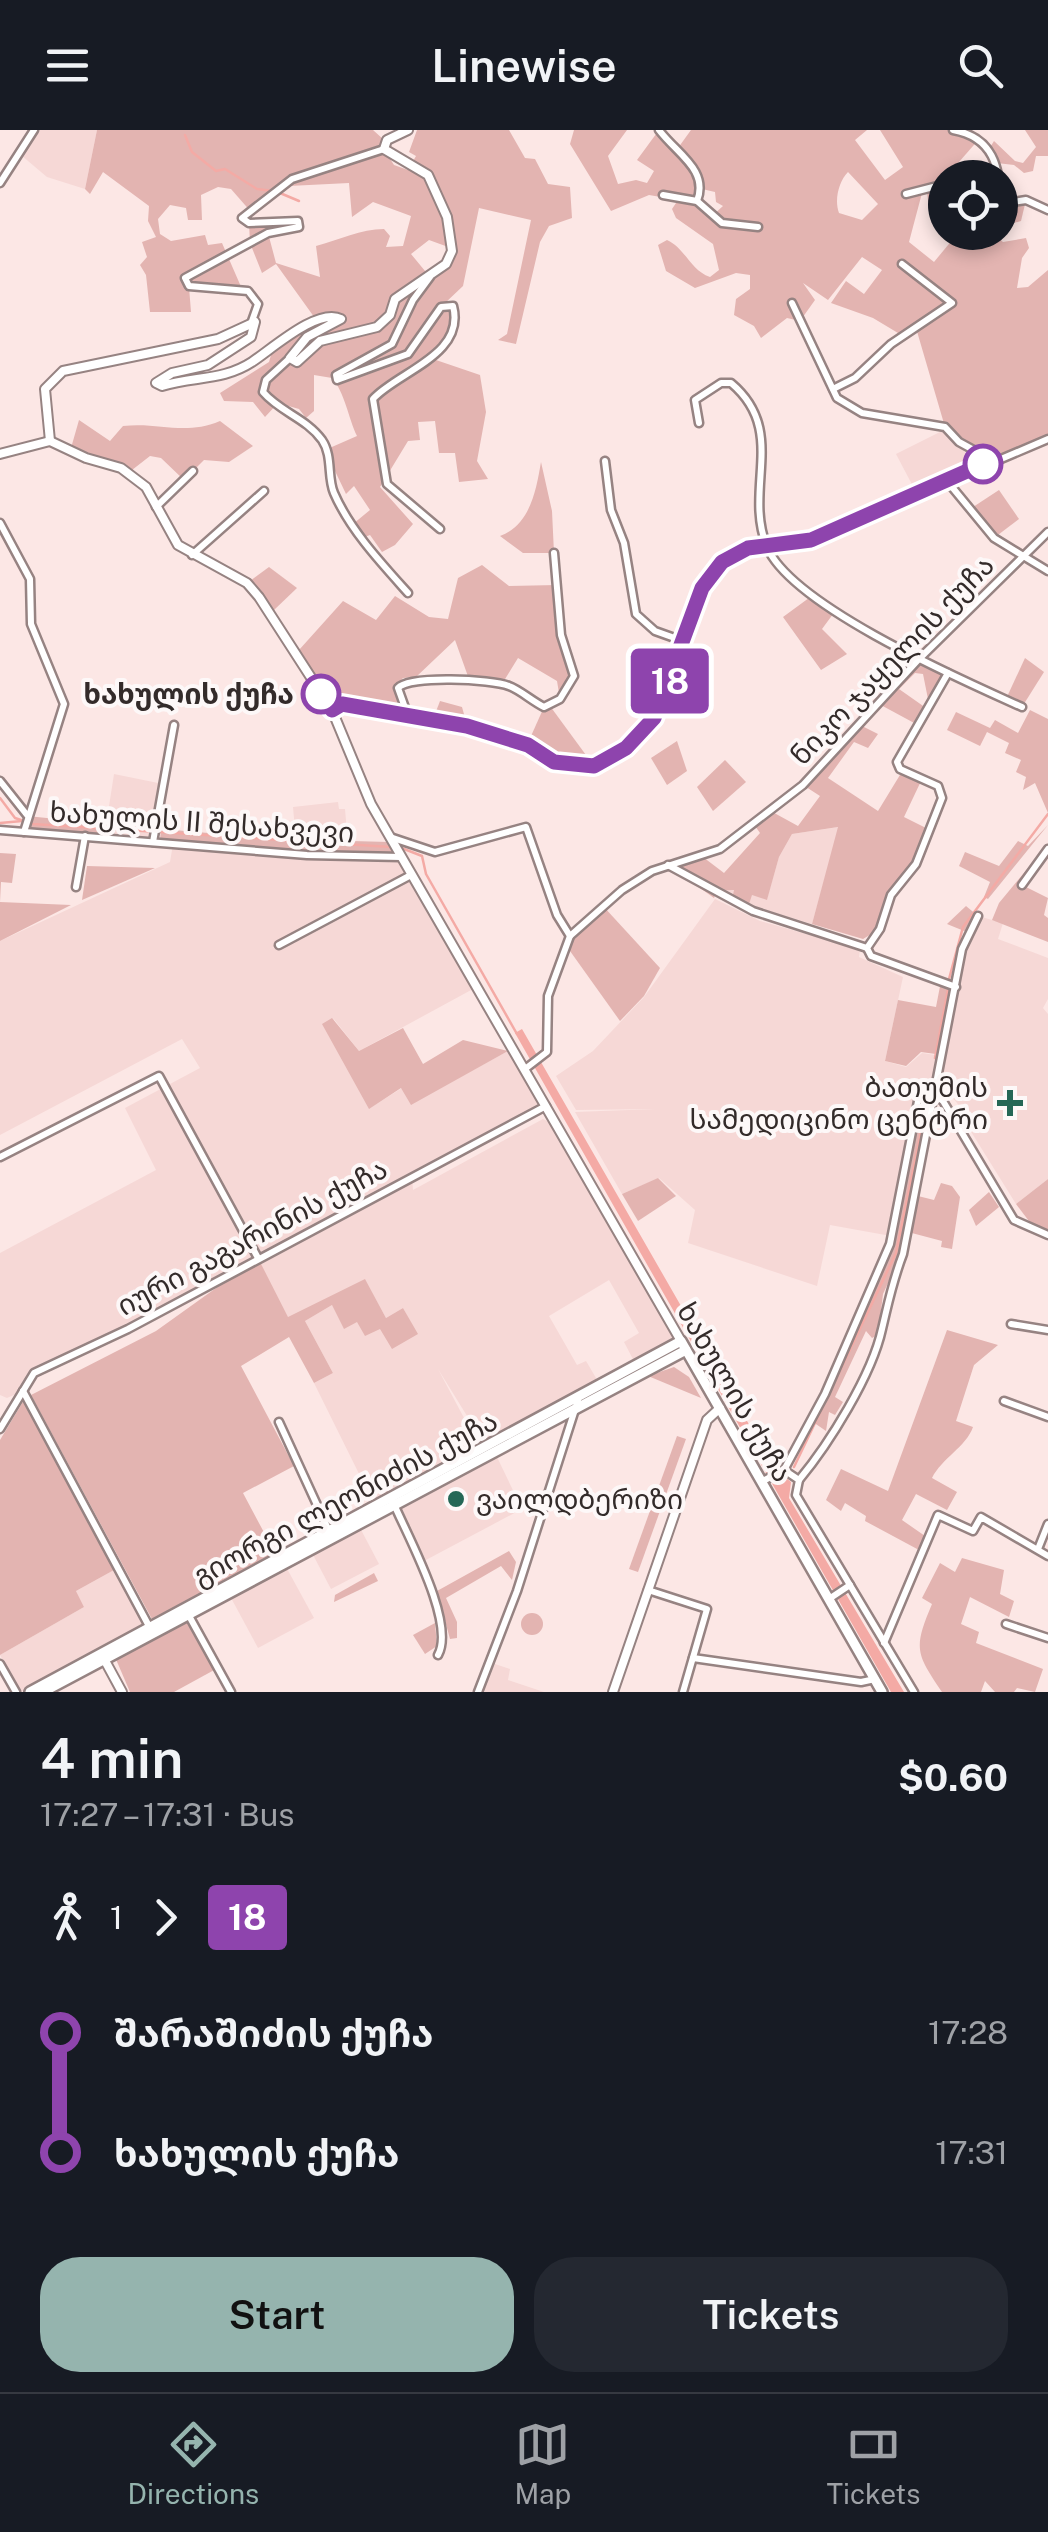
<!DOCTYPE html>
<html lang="en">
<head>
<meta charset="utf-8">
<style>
  :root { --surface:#171b24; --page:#242831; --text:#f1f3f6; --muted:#9ea1a6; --line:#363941; --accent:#95b4ae }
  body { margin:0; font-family:"Public Sans","Noto Sans Georgian",sans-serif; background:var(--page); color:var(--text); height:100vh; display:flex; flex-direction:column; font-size:38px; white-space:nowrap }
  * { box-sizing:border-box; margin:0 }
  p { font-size:32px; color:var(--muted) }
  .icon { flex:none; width:55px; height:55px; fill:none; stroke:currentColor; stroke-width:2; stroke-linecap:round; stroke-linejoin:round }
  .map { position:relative; height:1562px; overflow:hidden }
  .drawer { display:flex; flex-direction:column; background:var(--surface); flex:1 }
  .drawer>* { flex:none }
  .badge { padding:0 20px; border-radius:8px; font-size:35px; line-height:65px }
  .buttons { position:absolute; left:928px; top:30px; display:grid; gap:20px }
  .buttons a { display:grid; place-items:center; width:90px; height:90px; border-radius:50%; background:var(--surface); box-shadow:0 5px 15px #0003; font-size:50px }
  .map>.badge { position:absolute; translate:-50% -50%; box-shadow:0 0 0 5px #fff }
  .legs { display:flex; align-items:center; gap:15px; height:110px; padding:0 40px; font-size:32px }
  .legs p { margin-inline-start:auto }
  .head { display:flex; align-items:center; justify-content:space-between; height:170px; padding:0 40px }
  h1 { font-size:55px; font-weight:600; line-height:75px }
  .action { display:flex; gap:20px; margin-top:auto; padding:20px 40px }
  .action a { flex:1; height:115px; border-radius:40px; background:var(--accent); color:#111; font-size:40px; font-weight:600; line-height:115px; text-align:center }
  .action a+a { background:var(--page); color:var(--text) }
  ul { padding:0 40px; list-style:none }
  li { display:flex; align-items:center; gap:35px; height:120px; font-size:38px }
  li i { display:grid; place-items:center; width:15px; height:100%; margin:0 12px; background:currentColor }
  li i::after { content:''; width:25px; height:25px; margin:-12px; border:8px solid; border-radius:50%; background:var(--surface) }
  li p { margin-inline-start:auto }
  li:first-child i { background:linear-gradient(#0000 50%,currentColor 0) }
  li:last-child i { background:linear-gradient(currentColor 50%,#0000 0) }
  header { display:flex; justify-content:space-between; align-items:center; height:130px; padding:0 40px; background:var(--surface); font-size:45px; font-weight:600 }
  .menu { display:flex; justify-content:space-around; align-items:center; height:140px; border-top:2px solid var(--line); background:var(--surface); font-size:28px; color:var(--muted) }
  .menu a { display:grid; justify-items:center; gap:5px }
  .menu .current { color:var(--accent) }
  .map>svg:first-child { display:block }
</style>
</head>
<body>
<header><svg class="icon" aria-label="menu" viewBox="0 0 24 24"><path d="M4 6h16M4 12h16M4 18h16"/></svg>Linewise<svg class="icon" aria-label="search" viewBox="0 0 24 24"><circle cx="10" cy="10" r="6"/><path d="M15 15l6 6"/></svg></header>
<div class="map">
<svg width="1048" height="1562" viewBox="0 0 1048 1562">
  <rect width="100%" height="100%" fill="#fce7e5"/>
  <g fill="#f6d8d6">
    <path d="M34 0H97L85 59 47 47 21 25Z"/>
    <path d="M944 300 975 333 917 364 896 324Z"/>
    <path d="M114 644 163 654 153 712 104 708Z"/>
    <path d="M338 672 339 679H345L348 714 296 711 293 677Z"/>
    <path d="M839 697 812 794 732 770 717 761 736 760 767 769 779 727 792 704Z"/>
    <path d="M173 714 399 731 407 744 268 820 409 749 473 859 359 921 333 888 370 978 402 958 411 974 508 921 538 973 534 982 412 1047 413 1060 543 989 553 994 676 1210 635 1233 624 1212 639 1203 609 1150 549 1186 577 1235 586 1231 599 1253 485 1315 438 1239 480 1318 374 1374 314 1253 333 1243 305 1191 332 1175 357 1191 417 1204 403 1178 386 1188 365 1150 288 1188 258 1129 34 1243 23 1261 7 1268 0 1265V1123L156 1040 125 978 200 938 182 909 0 1005V811L170 732Z"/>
    <path d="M715 769 760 791 860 819 859 827 903 847 885 931 906 937 922 923 942 926 962 819 978 786 1003 793 998 809 1048 828V869L1043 878 1048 884V1049L1016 1074 965 992 967 986 940 951 942 934 935 964 918 966 891 1106 830 1095 817 1156 688 1113 695 1080 659 1048 622 1064 575 982 655 979 576 980 556 946 593 921 644 867Z"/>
    <path d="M496 1325 522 1379 424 1431 400 1374Z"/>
    <path d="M359 1396 379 1434 331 1459 311 1421Z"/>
    <path d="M285 1435 314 1488 258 1518 230 1466Z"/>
    <path d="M114 1440 144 1495 21 1562 0 1525 84 1477 76 1461Z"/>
    <path d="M492 1533 510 1539 508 1550 544 1562H481Z"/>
  </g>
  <g fill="#e3b4b1" fill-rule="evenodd">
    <path d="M97 0H373L394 19 385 21 394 35 408 40 416 26 409 22 417 0H509L525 28 535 29 548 54 570 57 572 88 549 96 540 112 516 214 498 210 507 204 531 90 479 78 463 156 444 174 453 176 451 195 433 229 480 245 486 282 477 331 488 349 459 352 455 323H439L435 291 418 292 420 310 408 311 380 357 413 394 395 415 382 422 370 405 362 408 353 394 370 380 354 356 346 364 325 320 357 306C348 287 345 263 332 248L314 245V281L306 288 299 279 278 273 265 287 253 272 224 271 220 263 269 232 274 215 317 191 276 134 262 143 250 113 249 93 300 94 268 103 276 133 320 147 316 116C339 110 361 99 384 99L390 106 386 117 403 116 411 86 373 72 352 87 349 53 289 56 287 52 252 83 231 59 218 57 201 65 202 90H188L186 78 170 75 158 89 160 104 171 111 205 105 208 115 222 113 242 159 189 157 191 182H150L146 145 140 135 147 127 142 112 156 107 148 91 149 76 103 42 90 64 85 59ZM429 110 451 118 450 127 430 147 411 124Z"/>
    <path d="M574 0H627L608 26 618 54 636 50 647 53 654 41 637 30 659 0 678 18 691 0H867L855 10 885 50 903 37 880 0H953L980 8 945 48V90L929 79 927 62 922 63 909 112 934 132 958 103H993L1003 112 1026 108 1029 118 1022 128 1017 158 1028 157 1048 140V309L989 331 945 297 916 198 903 206 873 188 831 173 846 151 864 164 882 140 862 127 828 170 803 153 815 170 800 191 787 188 761 208 754 196 734 185 736 169 750 159V145L736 143 695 158 666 141 658 115 667 110C686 119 690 140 710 147L719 140 713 114 676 88 672 79 678 70 649 65 611 81 570 14ZM848 42 878 74 862 90 839 83C834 70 839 51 848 42ZM702 59 715 62 716 72 723 76 712 86 697 72Z"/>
    <path d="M1025 0H1048V26H1036L1033 41 1024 43 1014 35 997 33 989 19 994 11 1015 31 1023 33 1036 17Z"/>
    <path d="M1026 70 1021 91 1000 97V74Z"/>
    <path d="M79 290 110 311 123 296C160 292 184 306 220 291L253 316 229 332 204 330 184 350 161 328 150 326 132 340 71 318Z"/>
    <path d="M541 332 552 381 554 423H523L500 406C530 395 536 361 541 332Z"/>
    <path d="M999 360 1019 389 994 408 970 379Z"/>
    <path d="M482 435 509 456 557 455 561 505 574 546 560 569 557 551 518 528 502 554 470 552 455 510 416 547 403 548 395 557 404 583 342 572 333 575 299 520 343 471 376 490 395 466 429 487 448 489 458 448Z"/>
    <path d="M269 437 297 458 273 481 250 451Z"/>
    <path d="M813 465 836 480 822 499 847 524 821 540 783 487Z"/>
    <path d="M1025 528 1044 542 1022 577 1006 569Z"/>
    <path d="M919 529 948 543 929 574 923 544 915 543 899 559 926 578 916 594 879 574Z"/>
    <path d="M440 571 462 577 467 595 432 592Z"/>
    <path d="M550 576 594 636 554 632 527 615 544 577Z"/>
    <path d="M1030 580 1048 589V683L1035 653 1023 660 1026 647 1016 642 1021 630 1005 623 1009 613 987 602 980 616 947 600 956 582 990 598 995 590 1018 603Z"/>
    <path d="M860 595 878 604 868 618 854 612 828 648 878 681 903 640 922 649 904 687 930 700C915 736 892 763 880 799L863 809 812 794 838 697 792 704 779 727 767 770 752 765 749 774 732 770 734 760 717 761 714 768 668 735 703 727 724 743 760 703 753 693 767 679 798 696 820 666 803 655Z"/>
    <path d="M677 611 687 641 667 655 651 628Z"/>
    <path d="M725 630 746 652 713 681 697 657Z"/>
    <path d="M27 686 106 694 104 708 24 702Z"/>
    <path d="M1048 695 988 769 984 767 990 752 959 736 965 722 999 736 1018 711 1028 716Z"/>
    <path d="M161 699 350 715 351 711 389 712 394 724H307L160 710Z"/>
    <path d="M1048 714 1022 755 1048 768 1044 785 1048 788V812L992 790 999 773Z"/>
    <path d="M0 723 16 724 12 753 1 752 0 772 71 775 0 811Z"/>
    <path d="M87 736 155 738 82 770Z"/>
    <path d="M603 776 660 838 644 866 620 891 565 814Z"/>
    <path d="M966 776 978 786 969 803 947 794Z"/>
    <path d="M941 851 956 857 943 925 921 922 906 936 885 931 898 870 936 877Z"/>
    <path d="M332 888 359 921 403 898 423 934 463 910 508 921 411 975 401 958 369 979 322 894Z"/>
    <path d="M919 986 927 987 901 1125 883 1164 878 1205 872 1208 866 1201 835 1267 843 1272 835 1285 829 1282 826 1301 813 1292 895 1112Z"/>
    <path d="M658 1048 676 1066 638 1091 622 1064Z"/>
    <path d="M1048 1049V1105L1038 1103 1016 1074Z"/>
    <path d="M941 1053 952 1056 960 1067 952 1119 941 1117 942 1111 908 1102 914 1065 934 1070Z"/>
    <path d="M989 1062 999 1077 976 1096 969 1080Z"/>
    <path d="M258 1128 288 1187 365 1149 386 1188 403 1178 418 1204 392 1219 380 1199 365 1206 357 1192 344 1199 332 1175 305 1191 333 1243 314 1253 289 1207 241 1236 294 1336 243 1363 276 1425 153 1491 31 1265 156 1201Z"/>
    <path d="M947 1200 998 1215 974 1235 956 1291 973 1297C966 1317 942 1328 932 1348L957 1362 947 1380 916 1364 902 1390 925 1406 919 1420 865 1391 866 1386 845 1373 841 1381 826 1370 841 1339 888 1361Z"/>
    <path d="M674 1237 689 1247 701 1268 648 1246Z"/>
    <path d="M24 1270 114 1440 76 1461 84 1477 0 1525V1310Z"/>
    <path d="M677 1306 686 1309 638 1442 629 1439Z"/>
    <path d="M509 1421 516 1432 512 1450 501 1436 446 1468 457 1492V1508L450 1509 437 1461Z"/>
    <path d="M962 1428 1004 1440 1000 1464 1014 1471 1009 1487 970 1467 961 1494 979 1502 976 1513 1043 1539 1035 1562 1017 1558 1014 1562H995L985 1551 981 1562H942C916 1523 913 1519 932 1474L922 1468 940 1433 955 1442Z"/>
    <path d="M374 1443 378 1451 334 1472 335 1465Z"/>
    <circle cx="532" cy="1494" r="11"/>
    <path d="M188 1488 216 1539 174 1562H130L115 1527Z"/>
    <path d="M435 1493 437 1516 425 1524 413 1505Z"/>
  </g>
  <path fill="#f4aaa5" d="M522 899 774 1338 791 1352 789 1368 904 1562H891L515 903Z"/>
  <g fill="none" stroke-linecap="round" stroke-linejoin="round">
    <g stroke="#f4aaa5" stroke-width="2.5">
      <path d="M185 5 192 22 216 41 225 39 257 59 273 61"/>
      <path d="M280 63 299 71"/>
      <path d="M0 668 15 688 33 694 391 717"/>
      <path d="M0 693 22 691"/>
      <path d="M399 717 422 726 426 744 517 904"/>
      <path d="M949 849 963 797 1048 684"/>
      <path d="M935 928 948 859"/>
      <path d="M794 1337 896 1123 924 988"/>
    </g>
    <g stroke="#968382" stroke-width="11">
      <g id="minor">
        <path d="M659 0C677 24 709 40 697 71"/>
        <path d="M953 0C993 7 1000 37 1001 74"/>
        <path d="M0 53 34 0"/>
        <path d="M906 64 945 54"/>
        <path d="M663 65 697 71 722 93 758 97"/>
        <path d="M1000 74 1026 70 1048 80"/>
        <path d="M430 147 413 170 392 214 336 245 337 250 408 224 441 177 453 176C466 225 397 242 373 269L387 354 440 399"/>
        <path d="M792 173 837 268 862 283 945 297 959 312 990 329"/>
        <path d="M252 191 258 174 248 161 189 156 185 148 268 103 299 97 298 91 249 93 242 88 292 49 384 19"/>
        <path d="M290 228 266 250 263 262C280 282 306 288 322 310 333 326 327 347 334 363 350 400 382 434 408 463"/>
        <path d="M833 259 855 248 891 214 952 173 902 134"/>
        <path d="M699 293 695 270 721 253H731C788 301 743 358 767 417 792 476 962 550 1022 577"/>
        <path d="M605 331 611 380 624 413 636 484 655 501 683 511"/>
        <path d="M947 351 994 408 1048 441"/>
        <path d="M156 377 193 341"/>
        <path d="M0 393 30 449 31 494 64 574 24 702"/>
        <path d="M192 425 264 361"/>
        <path d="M948 543 897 632 900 639 938 656 942 668 916 734 891 765 880 799 867 818 871 826 956 857"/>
        <path d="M332 580 342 574 467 595 527 615 554 632 594 636 625 618 654 588 702 458 722 432 748 417 811 410 1048 309"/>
        <path d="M408 586 398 558C409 545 491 549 509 556 520 560 532 571 544 577L560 569 574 546 561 505 554 423"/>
        <path d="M0 651 27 685"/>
        <path d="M0 700 307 725 401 727"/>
        <path d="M390 707 435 722 526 697 557 785 570 806"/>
        <path d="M153 712 174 595"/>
        <path d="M668 735 753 781 867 818"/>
        <path d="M1022 755 1048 719"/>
        <path d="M76 757 85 706"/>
        <path d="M279 815 411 745"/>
        <path d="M525 939 547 922 548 866 570 806 622 760 652 741 720 719 803 655 919 529 1048 402"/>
        <path d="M0 1027 159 946 258 1128"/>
        <path d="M1011 1194 1048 1200"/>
        <path d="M23 1261 150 1498"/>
        <path d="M1004 1271 1048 1287"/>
        <path d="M279 1292 329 1401"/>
        <path d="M0 1299 34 1243 128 1199 546 976"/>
        <path d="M784 1340 825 1264 890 1114 919 966 935 965 943 971 1014 1090 1048 1105"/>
        <path d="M784 1340 799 1350 796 1365 914 1562"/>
        <path d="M799 1350C829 1314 872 1245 882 1199 889 1170 892 1153 903 1124L962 819 978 786"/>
        <path d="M761 1352 784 1340"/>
        <path d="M393 1372C407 1405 456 1493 438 1525"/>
        <path d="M1038 1419 1048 1394"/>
        <path d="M648 1460 707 1479 683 1562"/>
        <path d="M829 1469 850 1455"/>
        <path d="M188 1484 231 1562"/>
        <path d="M1006 1494 1048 1508"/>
        <path d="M884 1513 938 1385 973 1401 981 1387 1048 1426"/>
        <path d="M693 1528 861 1552 875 1549"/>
        <path d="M0 1534 16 1562"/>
        <path d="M478 1562 517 1461 578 1270"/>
      </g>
    </g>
    <g stroke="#968382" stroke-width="12">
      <g id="tertiary">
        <path d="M50 311 45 259 63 241 218 209 255 192 251 207 208 235 172 243 156 253 162 256C194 246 223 251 252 232 272 219 318 177 341 189L307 207 290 228 297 232 320 211 377 197 390 185 395 169 446 134 452 121 447 87 428 45 384 19 387 10 408 0"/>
        <path d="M0 324 50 311 86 328 121 338 146 357 178 415 247 453 259 467 332 580 371 674 681 1211"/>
        <path d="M103 1527 122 1562"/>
        <path d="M613 1562 707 1290 720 1278"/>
      </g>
    </g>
    <g stroke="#968382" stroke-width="14">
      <g id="secondary">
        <path d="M30 1562 681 1211 882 1562"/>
        <path d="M43 1562 686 1220"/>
      </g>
    </g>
    <use href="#minor" stroke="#fff" stroke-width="6"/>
    <use href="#tertiary" stroke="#fff" stroke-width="8"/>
    <use href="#secondary" stroke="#fff" stroke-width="9"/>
  </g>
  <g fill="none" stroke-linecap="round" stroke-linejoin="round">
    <g stroke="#fff" stroke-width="22">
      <path id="line-1" d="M321 564 332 580 342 574 467 596 528 615 554 632 594 636 626 618 654 588 702 458 722 432 748 418 811 410 983 334"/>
    </g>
    <use href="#line-1" stroke="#8e44ad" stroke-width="15"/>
  </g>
  <g fill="#fff" stroke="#8e44ad" stroke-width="5">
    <circle cx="983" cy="334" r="18"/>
    <circle cx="321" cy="564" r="18"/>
  </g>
  <g fill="#256756" stroke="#fdf8f8" stroke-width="4">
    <path d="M1005 958h10v10h10v10h-10v10h-10v-10h-10v-10h10z"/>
    <circle cx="456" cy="1369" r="10"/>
  </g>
  <g text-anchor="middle" stroke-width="8" stroke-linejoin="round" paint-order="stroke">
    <g font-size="28" fill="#332b2a" stroke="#fdf8f8">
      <text transform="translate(892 530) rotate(-46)" y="10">ნიკო ჯაყელის ქუჩა</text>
      <text transform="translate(202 692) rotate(4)" y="10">ხახულის II შესახვევი</text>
      <text transform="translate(252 1107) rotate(-28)" y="10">იური გაგარინის ქუჩა</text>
      <text transform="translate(735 1262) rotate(60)" y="10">ხახულის ქუჩა</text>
      <text transform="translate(345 1368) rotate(-28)" y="10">გიორგი ლეონიძის ქუჩა</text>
    </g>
    <g font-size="28" font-weight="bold" fill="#332b2a" stroke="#fdf8f8" text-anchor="end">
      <text x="294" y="574">ხახულის ქუჩა</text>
    </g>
    <g font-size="28" fill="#332b2a" stroke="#fdf8f8" text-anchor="end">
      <text x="988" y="967">ბათუმის<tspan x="988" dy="32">სამედიცინო ცენტრი</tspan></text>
      <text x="476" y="1379" text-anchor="start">ვაილდბერიზი</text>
    </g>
  </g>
</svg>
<div class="buttons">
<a><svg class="icon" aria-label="locate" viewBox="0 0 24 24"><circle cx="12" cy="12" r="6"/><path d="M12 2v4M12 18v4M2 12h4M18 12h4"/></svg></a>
</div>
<b class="badge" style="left:670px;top:551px;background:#8e44ad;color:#fff">18</b>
</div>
<section class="drawer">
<div class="head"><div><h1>4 min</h1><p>17:27 – 17:31 · Bus</p></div><b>$0.60</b></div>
<div class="legs"><svg class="icon" aria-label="walk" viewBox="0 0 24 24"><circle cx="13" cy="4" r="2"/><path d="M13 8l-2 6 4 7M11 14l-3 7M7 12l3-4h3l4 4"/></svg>1<svg class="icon" aria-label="forward" viewBox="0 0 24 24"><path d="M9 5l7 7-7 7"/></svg><b class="badge" style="background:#8e44ad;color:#fff">18</b></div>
<ul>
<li><i style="color:#8e44ad"></i><b>შარაშიძის ქუჩა</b><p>17:28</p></li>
<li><i style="color:#8e44ad"></i><b>ხახულის ქუჩა</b><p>17:31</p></li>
</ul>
<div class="action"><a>Start</a><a>Tickets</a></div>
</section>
<nav class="menu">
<a class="current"><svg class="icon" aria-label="directions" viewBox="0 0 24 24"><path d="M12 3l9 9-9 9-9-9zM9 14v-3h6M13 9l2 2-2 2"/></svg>Directions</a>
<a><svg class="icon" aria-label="map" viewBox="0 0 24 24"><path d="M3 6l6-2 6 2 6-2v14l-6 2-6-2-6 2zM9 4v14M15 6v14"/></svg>Map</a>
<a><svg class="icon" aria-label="tickets" viewBox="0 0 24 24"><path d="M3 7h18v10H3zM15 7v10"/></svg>Tickets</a>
</nav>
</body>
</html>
